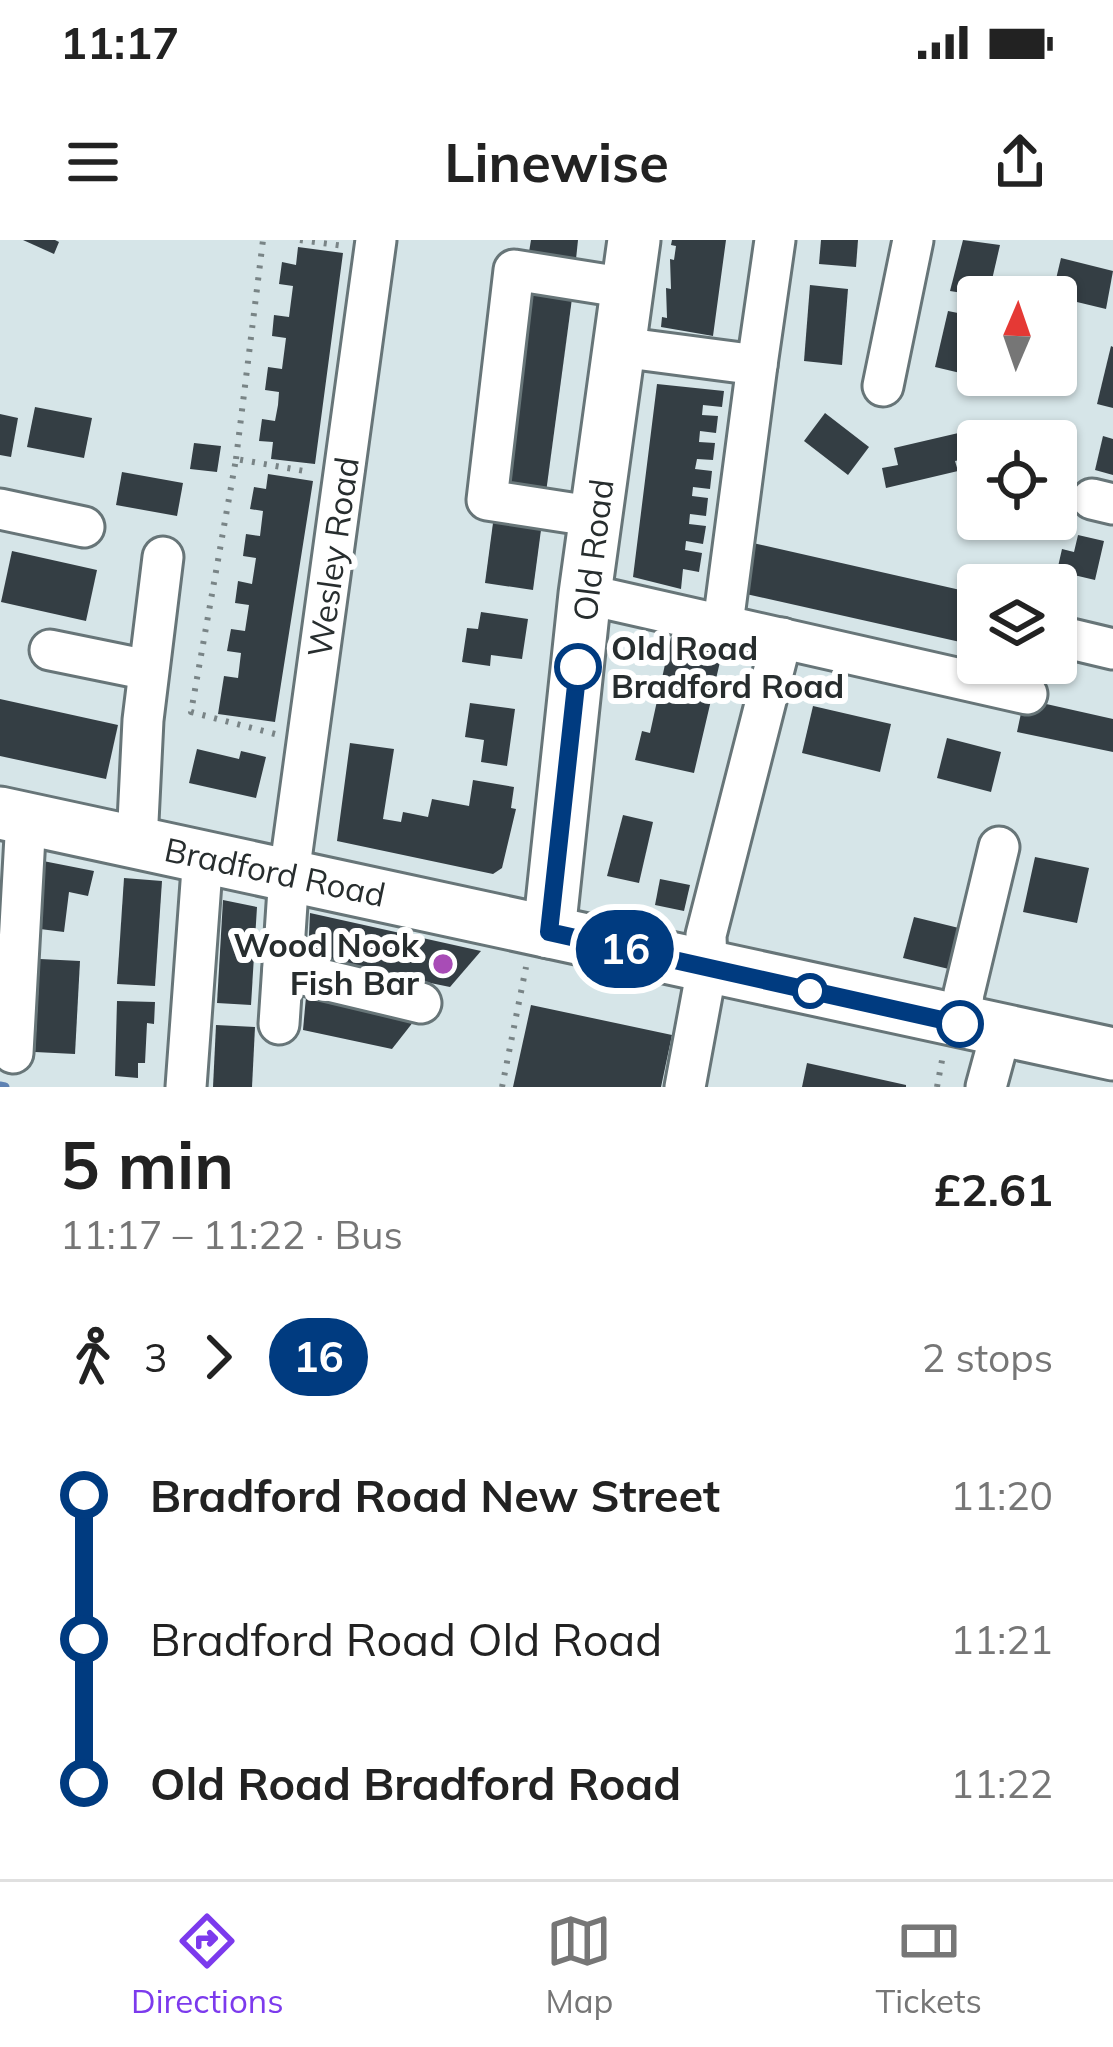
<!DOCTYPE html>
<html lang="en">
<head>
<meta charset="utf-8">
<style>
  :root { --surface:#fff; --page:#f2f2f2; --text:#222; --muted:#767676; --line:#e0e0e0; --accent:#7c3aed }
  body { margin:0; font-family:Mulish,sans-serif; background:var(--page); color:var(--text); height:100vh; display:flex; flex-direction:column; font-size:45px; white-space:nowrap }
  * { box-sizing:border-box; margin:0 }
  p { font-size:39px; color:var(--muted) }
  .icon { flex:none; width:66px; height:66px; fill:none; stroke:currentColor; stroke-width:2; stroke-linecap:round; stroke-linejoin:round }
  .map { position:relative; height:847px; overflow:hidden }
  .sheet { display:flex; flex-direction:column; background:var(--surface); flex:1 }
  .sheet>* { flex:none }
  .badge { padding:0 24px; border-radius:39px; font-size:42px; line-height:78px }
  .needle { width:78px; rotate:2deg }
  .buttons { position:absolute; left:957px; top:36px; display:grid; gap:24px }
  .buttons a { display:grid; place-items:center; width:120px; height:120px; border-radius:12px; background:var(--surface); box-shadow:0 3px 9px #0004; font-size:60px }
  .map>.badge { position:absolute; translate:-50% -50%; box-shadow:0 0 0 6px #fff }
  .legs { display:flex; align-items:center; gap:18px; height:132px; padding:0 60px; font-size:39px }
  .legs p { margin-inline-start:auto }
  .headline { display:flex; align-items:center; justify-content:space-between; height:204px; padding:0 60px }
  h1 { font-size:66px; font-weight:700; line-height:90px }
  ul { padding:0 60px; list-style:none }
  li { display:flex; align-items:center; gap:42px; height:144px; font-size:45px }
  li i { display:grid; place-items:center; width:18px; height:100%; margin:0 15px; background:currentColor }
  li i::after { content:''; width:30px; height:30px; margin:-15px; border:9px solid; border-radius:50%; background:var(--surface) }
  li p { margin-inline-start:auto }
  li:first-child i { background:linear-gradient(#0000 50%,currentColor 0) }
  li:last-child i { background:linear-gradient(currentColor 50%,#0000 0) }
  .status { display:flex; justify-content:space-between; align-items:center; height:84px; padding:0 60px; background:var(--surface); direction:ltr }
  .status svg { height:33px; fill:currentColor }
  header { display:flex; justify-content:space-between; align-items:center; height:156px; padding:0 60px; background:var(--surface); font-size:54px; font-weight:700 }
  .tabs { display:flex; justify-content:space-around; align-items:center; height:168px; border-top:3px solid var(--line); background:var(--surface); font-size:33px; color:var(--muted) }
  .tabs a { display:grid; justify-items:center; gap:6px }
  .tabs .active { color:var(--accent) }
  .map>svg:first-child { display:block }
</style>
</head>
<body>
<div class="status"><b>11:17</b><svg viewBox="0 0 49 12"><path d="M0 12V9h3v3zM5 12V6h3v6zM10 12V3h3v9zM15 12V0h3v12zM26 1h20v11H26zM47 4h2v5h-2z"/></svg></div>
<header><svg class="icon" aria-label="menu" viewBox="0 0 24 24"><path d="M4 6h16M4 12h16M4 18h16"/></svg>Linewise<svg class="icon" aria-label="share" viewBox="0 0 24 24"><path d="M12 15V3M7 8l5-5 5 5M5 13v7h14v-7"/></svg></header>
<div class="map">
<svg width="1113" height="847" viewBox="0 0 1113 847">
  <rect width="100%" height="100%" fill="#d6e5e8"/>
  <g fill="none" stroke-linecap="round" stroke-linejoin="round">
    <path stroke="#5e82b3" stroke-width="9" d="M0 846 5 847"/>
  </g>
  <g fill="#343e44">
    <path d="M23 0H55L59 2 54 14Z"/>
    <path d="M531 0H578L575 29 527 24Z"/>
    <path d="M672 0H726L713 96 661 87 662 77 667 78 666 48 671 49 670 19 674 20 676 6 671 5Z"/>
    <path d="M821 0H858L856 27 819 24Z"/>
    <path d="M963 0 1000 5 988 57 950 51Z"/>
    <path d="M298 7 343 13 315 224 271 219 273 202 259 201 262 179 275 181 278 165 279 152 265 150 268 127 282 129 286 98 272 96 274 75 289 77 293 46 279 44 282 22 296 25Z"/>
    <path d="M1061 18 1113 31 1106 69 1052 56Z"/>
    <path d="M528 45 573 51 545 260 500 255Z"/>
    <path d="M810 45 848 49 842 125 804 121Z"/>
    <path d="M948 71 978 77V114L973 136 935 127Z"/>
    <path d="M1111 106 1113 107V168L1097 164Z"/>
    <path d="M657 144 724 151 722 167 703 165 702 175 718 176 716 193 700 191 699 202 715 203 713 220 697 219 695 229 712 231 710 249 693 247 692 256 708 258 706 276 690 274 689 284 706 286 703 304 686 301 685 310 702 313 699 332 683 329 681 349 633 337Z"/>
    <path d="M35 167 92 178 84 218 27 207Z"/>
    <path d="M825 173 869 207 848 235 804 201Z"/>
    <path d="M0 174 18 178 11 217 0 215Z"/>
    <path d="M1015 187 1055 196 1054 201H1012Z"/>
    <path d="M967 191 973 217 955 221 958 231 886 248 882 228 898 225 894 208Z"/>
    <path d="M1103 196 1113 199V235L1095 230Z"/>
    <path d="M194 203 221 206 217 232 190 229Z"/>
    <path d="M122 232 183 243 177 276 116 265Z"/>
    <path d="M268 234 313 241 275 482 218 474 224 436 238 438 241 413 227 411 231 389 245 391 249 365 235 363 238 341 252 344 256 318 243 316 246 294 260 296 263 271 250 269 254 247 266 249Z"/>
    <path d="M495 268 543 275 533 350 485 343Z"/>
    <path d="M1078 295 1104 301 1095 340 1057 331 1062 309 1074 312Z"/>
    <path d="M753 303 978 354V406L746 354Z"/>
    <path d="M12 311 97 330 86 381 1 362Z"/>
    <path d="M481 372 528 379 522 419 491 415 490 426 462 422 467 388 478 389Z"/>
    <path d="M671 397 723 409 694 533 635 520 642 491 650 493Z"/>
    <path d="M0 459 118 485 106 539 0 516Z"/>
    <path d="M1024 459 1113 479V512L1017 492Z"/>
    <path d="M470 463 515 469 507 526 481 522 484 500 465 497Z"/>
    <path d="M813 466 891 484 880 532 802 513Z"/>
    <path d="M947 498 1001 512 991 552 937 538Z"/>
    <path d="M350 503 394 509 383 579 401 582 403 572 428 577 432 559 469 566 473 540 514 547 511 568 516 569 502 628 493 634 337 601Z"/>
    <path d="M197 509 239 519 241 511 266 517 256 558 189 543Z"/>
    <path d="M623 575 653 582 639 643 607 636Z"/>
    <path d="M1035 617 1089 628 1077 683 1023 672Z"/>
    <path d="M38 620 94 631 88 656 69 652 64 692 32 688Z"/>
    <path d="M124 638 162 641 155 746 117 744Z"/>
    <path d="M660 639 690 645 684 671 655 665Z"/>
    <path d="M223 660 257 667 251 765 217 763Z"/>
    <path d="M310 673 481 711 450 747 308 718Z"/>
    <path d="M914 677 963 689 953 730 903 718Z"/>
    <path d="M40 719 80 721 75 814 35 812Z"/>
    <path d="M307 746 421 772 392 809 303 790Z"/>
    <path d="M117 761 155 762 154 784 147 783 145 823H138V838L115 836Z"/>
    <path d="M531 765 672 795 661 847H513Z"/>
    <path d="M216 785 255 787 252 847H213Z"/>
    <path d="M807 823 906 845V847H802Z"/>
  </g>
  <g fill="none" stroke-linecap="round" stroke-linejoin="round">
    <g stroke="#677578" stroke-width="45">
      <g id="minor">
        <path d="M620 107 757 125 775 0"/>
        <path d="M883 146 913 0"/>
        <path d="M1092 259 1113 264"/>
        <path d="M0 269 84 287"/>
        <path d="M597 277 487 260 514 30 627 48"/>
        <path d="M585 354 1027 454"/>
        <path d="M723 384 757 125"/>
        <path d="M1071 399 1113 409"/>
        <path d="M50 410 148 430"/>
        <path d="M137 602 143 480 163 317"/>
        <path d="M283 730 421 763"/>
        <path d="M279 784 289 634 376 0"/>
        <path d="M960 784 964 753 999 607"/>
        <path d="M13 813 26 578"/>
        <path d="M186 847 203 615"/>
        <path d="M685 847 707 728 706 695 782 398"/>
        <path d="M986 847 1001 792"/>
      </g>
    </g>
    <g stroke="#677578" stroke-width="57">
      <g id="major">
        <path d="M0 573 1113 814"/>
        <path d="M549 692 585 354 634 0"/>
      </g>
    </g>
    <g stroke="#798486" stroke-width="6" stroke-dasharray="3 9" stroke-linecap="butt">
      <path d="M300 0 344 6"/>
      <path d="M236 219 263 0"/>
      <path d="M275 494 191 472 236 219 310 232"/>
      <path d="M502 847 526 727"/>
      <path d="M937 847 943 815"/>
    </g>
    <use href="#minor" stroke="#fff" stroke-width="39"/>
    <use href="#major" stroke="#fff" stroke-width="51"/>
  </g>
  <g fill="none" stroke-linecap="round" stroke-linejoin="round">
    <g stroke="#fff" stroke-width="27">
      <path id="line-1" d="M578 427 549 692 960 784"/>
    </g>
    <use href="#line-1" stroke="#003b80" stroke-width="18"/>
  </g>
  <g fill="#fff" stroke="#003b80" stroke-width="6">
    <circle cx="578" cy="427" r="21"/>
    <circle cx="810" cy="751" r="15"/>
    <circle cx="960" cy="784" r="21"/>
  </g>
  <circle fill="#a84cb6" stroke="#fff" stroke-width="4.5" cx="443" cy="724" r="12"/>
  <g text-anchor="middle" stroke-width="12" stroke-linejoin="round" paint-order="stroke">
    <g font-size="33" fill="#272d2e" stroke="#fff">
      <text transform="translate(593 310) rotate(-83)" y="12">Old Road</text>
      <text transform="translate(333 317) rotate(-82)" y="12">Wesley Road</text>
      <text transform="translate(275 632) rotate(12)" y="12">Bradford Road</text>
    </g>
    <g font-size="33" font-weight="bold" fill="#272d2e" stroke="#fff" text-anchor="start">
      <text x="611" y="420">Old Road<tspan x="611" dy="38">Bradford Road</tspan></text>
    </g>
    <g font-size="33" font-weight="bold" fill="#272d2e" stroke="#fff" text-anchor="end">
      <text x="419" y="717">Wood Nook<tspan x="419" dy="38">Fish Bar</tspan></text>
    </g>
  </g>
</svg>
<div class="buttons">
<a><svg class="needle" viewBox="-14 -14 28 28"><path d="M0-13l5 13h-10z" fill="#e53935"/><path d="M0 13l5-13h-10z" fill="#767676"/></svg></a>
<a><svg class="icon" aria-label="locate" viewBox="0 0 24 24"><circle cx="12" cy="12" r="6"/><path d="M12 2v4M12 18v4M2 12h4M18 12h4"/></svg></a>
<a><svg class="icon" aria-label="layers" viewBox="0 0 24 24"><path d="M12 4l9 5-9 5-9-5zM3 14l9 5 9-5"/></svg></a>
</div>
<b class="badge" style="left:625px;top:709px;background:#003b80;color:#fff">16</b>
</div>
<section class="sheet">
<div class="headline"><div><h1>5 min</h1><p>11:17 – 11:22 · Bus</p></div><b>£2.61</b></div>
<div class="legs"><svg class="icon" aria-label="walk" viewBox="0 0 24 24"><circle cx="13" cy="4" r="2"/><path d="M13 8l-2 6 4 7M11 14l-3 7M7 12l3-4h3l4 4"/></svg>3<svg class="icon" aria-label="forward" viewBox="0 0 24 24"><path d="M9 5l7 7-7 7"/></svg><b class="badge" style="background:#003b80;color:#fff">16</b><p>2 stops</p></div>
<ul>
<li><i style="color:#003b80"></i><b>Bradford Road New Street</b><p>11:20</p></li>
<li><i style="color:#003b80"></i><span>Bradford Road Old Road</span><p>11:21</p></li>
<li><i style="color:#003b80"></i><b>Old Road Bradford Road</b><p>11:22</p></li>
</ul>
</section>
<nav class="tabs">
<a class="active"><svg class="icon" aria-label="directions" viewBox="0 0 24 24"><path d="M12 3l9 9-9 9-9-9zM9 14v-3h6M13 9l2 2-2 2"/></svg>Directions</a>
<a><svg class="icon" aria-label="map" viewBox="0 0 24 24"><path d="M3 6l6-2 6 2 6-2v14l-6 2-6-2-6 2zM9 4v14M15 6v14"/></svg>Map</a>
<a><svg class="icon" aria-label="tickets" viewBox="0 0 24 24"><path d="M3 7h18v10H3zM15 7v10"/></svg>Tickets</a>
</nav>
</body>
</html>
